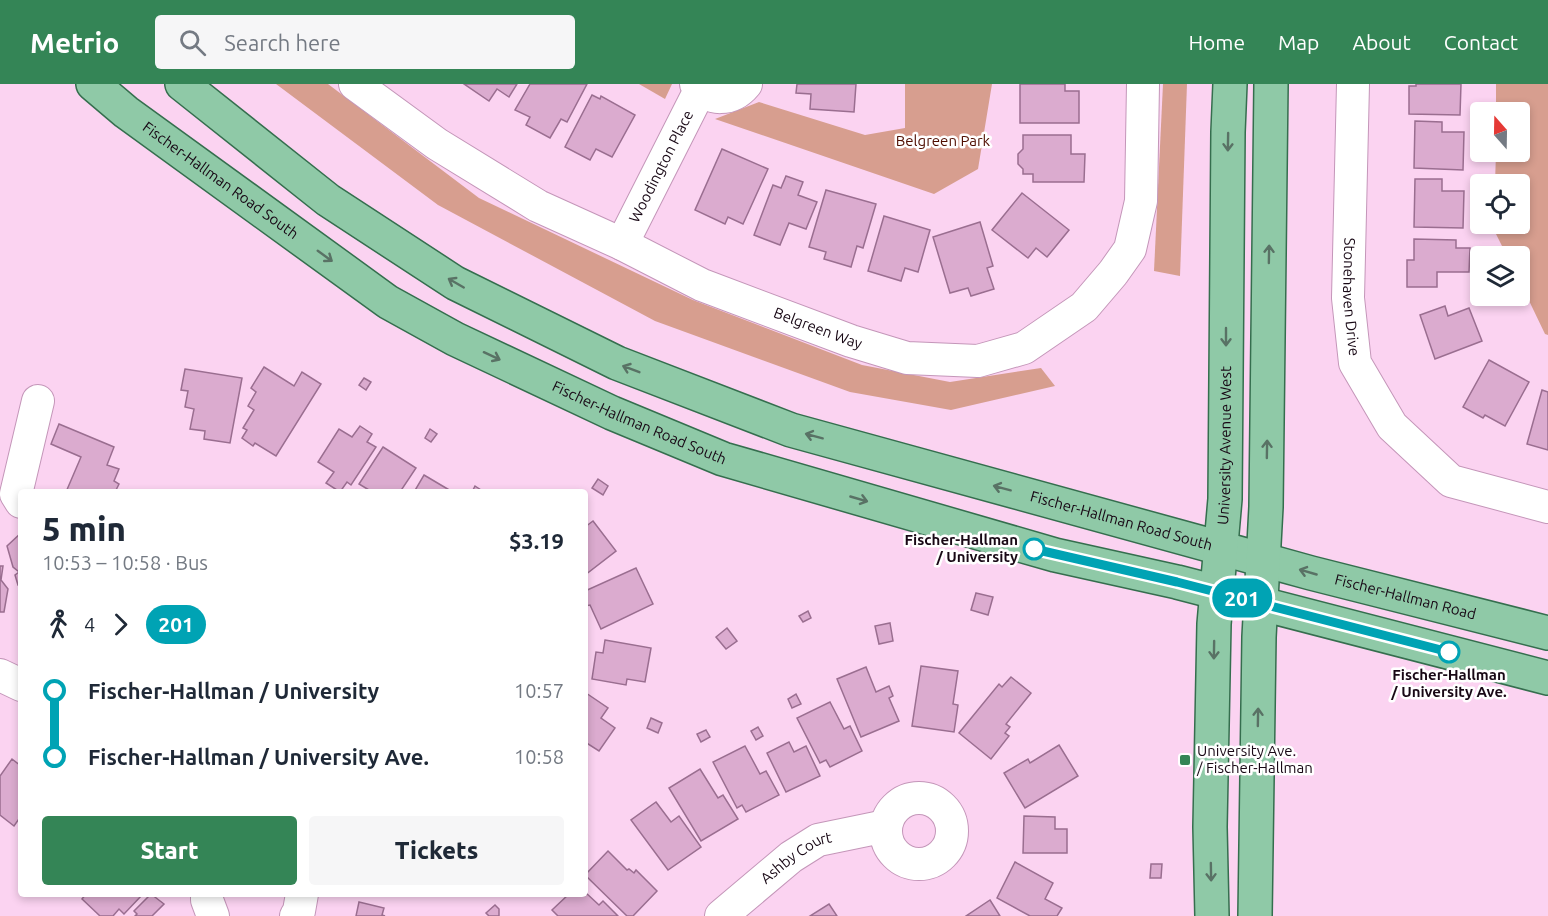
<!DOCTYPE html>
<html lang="en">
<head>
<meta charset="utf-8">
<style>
  :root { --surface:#fff; --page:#f6f6f7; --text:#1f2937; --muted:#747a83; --accent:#348556 }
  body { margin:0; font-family:Ubuntu,sans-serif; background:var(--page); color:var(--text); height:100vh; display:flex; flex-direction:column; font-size:22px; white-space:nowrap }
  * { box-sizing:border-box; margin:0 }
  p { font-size:20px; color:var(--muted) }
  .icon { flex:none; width:33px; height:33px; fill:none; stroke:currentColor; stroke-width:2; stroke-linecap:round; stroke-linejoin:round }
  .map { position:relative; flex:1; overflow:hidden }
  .drawer { position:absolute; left:18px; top:405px; width:570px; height:408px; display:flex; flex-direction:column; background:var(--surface); border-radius:6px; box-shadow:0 3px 9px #0003 }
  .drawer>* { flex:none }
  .badge { padding:0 12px; border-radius:20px; font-size:21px; line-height:39px }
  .needle { width:39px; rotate:340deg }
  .tools { position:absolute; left:1470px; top:18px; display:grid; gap:12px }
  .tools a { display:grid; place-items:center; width:60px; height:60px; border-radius:6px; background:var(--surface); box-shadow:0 3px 9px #0003; font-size:30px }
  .map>.badge { position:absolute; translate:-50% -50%; box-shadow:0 0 0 3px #fff }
  .legs { display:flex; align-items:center; gap:9px; height:66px; padding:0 24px; font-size:20px }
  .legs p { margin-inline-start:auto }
  .summary { display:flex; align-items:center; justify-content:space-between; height:102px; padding:0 24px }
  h1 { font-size:33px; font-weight:800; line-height:45px }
  .cta { display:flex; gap:12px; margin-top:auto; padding:12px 24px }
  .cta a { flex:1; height:69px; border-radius:6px; background:var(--accent); color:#fff; font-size:24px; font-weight:800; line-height:69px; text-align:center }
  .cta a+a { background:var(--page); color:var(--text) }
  ul { padding:0 24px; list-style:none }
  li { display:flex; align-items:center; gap:21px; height:66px; font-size:22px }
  li i { display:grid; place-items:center; width:9px; height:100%; margin:0 8px; background:currentColor }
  li i::after { content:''; width:15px; height:15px; margin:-8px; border:4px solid; border-radius:50%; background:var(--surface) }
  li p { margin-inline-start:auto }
  li:first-child i { background:linear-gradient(#0000 50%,currentColor 0) }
  li:last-child i { background:linear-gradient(currentColor 50%,#0000 0) }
  header { display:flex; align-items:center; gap:36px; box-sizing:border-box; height:84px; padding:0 30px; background:var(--accent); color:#fff }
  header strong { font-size:28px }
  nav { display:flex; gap:33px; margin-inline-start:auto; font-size:21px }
  .search { width:420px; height:54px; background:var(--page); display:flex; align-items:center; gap:15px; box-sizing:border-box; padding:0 21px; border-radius:6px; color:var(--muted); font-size:22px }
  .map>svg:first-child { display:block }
</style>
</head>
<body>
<header>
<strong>Metrio</strong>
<div class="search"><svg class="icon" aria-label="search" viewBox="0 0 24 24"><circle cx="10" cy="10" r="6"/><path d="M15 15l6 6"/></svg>Search here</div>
<nav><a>Home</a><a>Map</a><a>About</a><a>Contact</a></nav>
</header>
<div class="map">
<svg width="1548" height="832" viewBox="0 0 1548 832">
  <rect width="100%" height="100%" fill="#fbd3f1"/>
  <g fill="#d79e8f">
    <path d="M276 0H328L479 114 693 216 862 281 950 298 1041 284 1055 302 951 326 850 308 655 237 438 121Z"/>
    <path d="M639 0H672L665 15Z"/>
    <path d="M905 0H992L978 85 934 110 715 35 759 18 865 51 905 44Z"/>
    <path d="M1163 0H1187L1180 192 1154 187Z"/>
    <path d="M1496 0H1548V251L1545 250 1520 198V172H1507L1495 148V140H1520V100H1495L1496 68H1520V28H1496Z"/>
  </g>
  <g fill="#dbabcf" stroke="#9a6e90" stroke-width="1.5">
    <path d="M464 0H517L509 13 497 5 489 17Z"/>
    <path d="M530 0H587L567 38 561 35 550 54 526 41 530 33 515 26Z"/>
    <path d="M797 0H856L854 28 810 25 811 10 796 9Z"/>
    <path d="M1020 0H1065V7H1079V39H1020Z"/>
    <path d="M1416 0H1461L1460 31 1409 30V2H1416Z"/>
    <path d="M592 11 600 15 601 12 635 31 612 73 596 65 590 76 565 63Z"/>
    <path d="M1415 37 1442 38V48H1464L1463 86 1414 84Z"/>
    <path d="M1023 51H1071V70H1085L1084 98H1033V90H1023V85L1018 80V70L1023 65Z"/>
    <path d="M722 65 768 85 743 140 728 133 725 140 695 126Z"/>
    <path d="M786 92 803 98 798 111 817 118 806 145 789 139 780 161 754 151 773 101 781 104Z"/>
    <path d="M1415 95H1442V107H1464L1463 144 1414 143Z"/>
    <path d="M826 106 876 120 863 164 857 162 851 183 824 175 826 168 809 163Z"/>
    <path d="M1022 109 1069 146 1047 173 1036 164 1028 174 992 146Z"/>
    <path d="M884 132 930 146 918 188 905 184 901 197 868 187Z"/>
    <path d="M980 138 993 182 987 184 994 205 971 212 968 204 950 209 933 153Z"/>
    <path d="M1414 155 1456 156V164H1470L1469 188H1437V203H1407V176H1414Z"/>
    <path d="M1445 222 1448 232 1469 224 1482 257 1435 275 1420 231Z"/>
    <path d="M1489 276 1529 298 1505 342 1485 331 1483 334 1463 323Z"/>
    <path d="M264 283 294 302 302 288 321 300 276 372 255 359 253 362 242 354 247 346 243 344 254 326 248 322 256 308 251 304Z"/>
    <path d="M185 285 242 294 230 359 204 355 205 347 190 345 194 325 185 323 188 307 181 306Z"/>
    <path d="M364 294 371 298 366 306 359 301Z"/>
    <path d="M1542 306 1548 308V366L1527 360Z"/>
    <path d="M59 340 114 363 107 381 119 385 114 397 119 400 115 408H66L81 373 51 360Z"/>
    <path d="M360 342 372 350 367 358 376 363 351 401 347 398 340 408 326 399 334 388 318 378 339 345 352 353Z"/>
    <path d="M430 345 437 350 431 358 425 354Z"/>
    <path d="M383 363 416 384 400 408H367L369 406 359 400Z"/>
    <path d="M424 391 451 407 450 408H414Z"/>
    <path d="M598 395 608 402 603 411 592 404Z"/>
    <path d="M475 402 484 408H472Z"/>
    <path d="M593 437 616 467 585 491V443Z"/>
    <path d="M21 449V504L18 501 15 491 19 488 13 483 7 462Z"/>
    <path d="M0 482H3L1 496 8 505 4 528H0Z"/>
    <path d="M636 484 653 520 601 545 590 521 585 522V507Z"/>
    <path d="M976 509 993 513 988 531 971 526Z"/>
    <path d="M808 527 811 534 803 538 799 532Z"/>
    <path d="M890 539 893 557 879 560 875 542Z"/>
    <path d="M727 544 737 557 726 565 716 553Z"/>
    <path d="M605 556 651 564 645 598 627 595 626 601 592 595 596 568 603 569Z"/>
    <path d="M921 582 958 587 953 620 958 621 954 648 912 642Z"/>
    <path d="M866 583 876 608 889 602 893 612 889 614 899 637 861 653 837 595Z"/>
    <path d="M1011 593 1031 609 1006 640 1010 643 1005 649 1009 652 991 675 959 649 999 600 1002 603Z"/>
    <path d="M586 609 608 624 601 634 615 644 599 667 585 658Z"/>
    <path d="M796 610 801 620 792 624 788 615Z"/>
    <path d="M830 618 844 645 850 642 862 667 830 683 826 676 820 679 797 634Z"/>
    <path d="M651 634 662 639 658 649 647 644Z"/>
    <path d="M758 643 763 652 756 656 751 647Z"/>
    <path d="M706 646 710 653 701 658 697 650Z"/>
    <path d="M789 658 794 668 806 662 820 692 786 708 767 669Z"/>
    <path d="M1059 661 1078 692 1025 724 1004 689 1028 675 1030 679Z"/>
    <path d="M745 662 760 690 766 687 779 711 746 728 742 721 737 724 713 678Z"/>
    <path d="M12 675 21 682V732L14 742 0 731V692Z"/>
    <path d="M700 685 718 714 723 711 738 735 701 757 669 704Z"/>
    <path d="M656 718 671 738 679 732 701 763 668 786 631 736Z"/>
    <path d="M1024 732 1055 733V745H1067V769H1023Z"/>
    <path d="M608 767 627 786 629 785 634 789 636 786 657 807 633 832H627L585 791Z"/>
    <path d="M1015 778 1053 799 1045 815 1062 824 1057 832H1030L997 814Z"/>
    <path d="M1151 780H1162L1161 794H1150Z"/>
    <path d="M585 808 599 821 603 817 618 832H558L552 826 569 810H585Z"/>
    <path d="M86 810H143L124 830 119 825 113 832H100L82 815Z"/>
    <path d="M151 810 164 820 152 832H135L137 830 134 827Z"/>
    <path d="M990 816 1000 832H966Z"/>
    <path d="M359 818 384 824 382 831 385 832H356Z"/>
    <path d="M829 820 837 832H810Z"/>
    <path d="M495 821 499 825V832H489L486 829Z"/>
  </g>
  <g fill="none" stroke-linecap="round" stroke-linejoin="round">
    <g stroke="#c496b9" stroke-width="34">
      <g id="minor">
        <path id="s1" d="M355 0 437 60 538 122 622 160 702 201 851 257 907 274 978 277 1024 264 1084 223 1113 189 1130 165 1141 117 1143 0"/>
        <path d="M696 0C709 18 732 17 746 0"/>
        <path id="s2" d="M1353 0 1348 214 1355 279 1392 342 1451 397 1548 423"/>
        <path id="s3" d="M622 160 700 6"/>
        <path d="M21 418 16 410 38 317"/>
        <path d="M0 591 21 601"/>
        <circle cx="919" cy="747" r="33"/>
        <path d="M207 810V816L213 832"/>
        <path d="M296 832 299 827 302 810"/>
        <path id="s4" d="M721 832 791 773 818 756 886 742"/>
      </g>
    </g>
    <g stroke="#356e4e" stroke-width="36">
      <g id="major">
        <path id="s5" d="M93 0 126 28 388 218 455 255 612 329 723 375 1055 471 1177 498 1548 594"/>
        <path id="s6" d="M182 0 328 116 455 199 617 279 791 346 1311 489 1548 549"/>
        <path id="s7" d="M1212 832 1210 743 1214 540 1225 415 1228 48 1230 0"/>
        <path d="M1255 832 1259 553 1266 423 1271 0"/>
      </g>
    </g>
    <use href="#minor" stroke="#fff" stroke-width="32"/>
    <use href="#major" stroke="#8fc9a7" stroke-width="33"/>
  </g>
  <defs><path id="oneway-shaft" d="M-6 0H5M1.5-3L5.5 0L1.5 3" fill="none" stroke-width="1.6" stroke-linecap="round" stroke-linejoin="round" transform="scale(1.5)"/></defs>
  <g stroke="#597265">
    <use href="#oneway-shaft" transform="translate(1228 58) rotate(91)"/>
    <use href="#oneway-shaft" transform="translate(1269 170) rotate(-89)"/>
    <use href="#oneway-shaft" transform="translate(325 172) rotate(36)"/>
    <use href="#oneway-shaft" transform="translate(456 199) rotate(-150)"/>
    <use href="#oneway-shaft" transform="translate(1226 253) rotate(90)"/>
    <use href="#oneway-shaft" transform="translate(492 272) rotate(25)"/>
    <use href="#oneway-shaft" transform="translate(631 285) rotate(-159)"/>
    <use href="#oneway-shaft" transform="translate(814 352) rotate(-165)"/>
    <use href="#oneway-shaft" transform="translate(1267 365) rotate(-89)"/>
    <use href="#oneway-shaft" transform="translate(1002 404) rotate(-165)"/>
    <use href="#oneway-shaft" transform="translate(859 415) rotate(16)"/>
    <use href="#oneway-shaft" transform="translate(1308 488) rotate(-164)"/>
    <use href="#oneway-shaft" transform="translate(1214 566) rotate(91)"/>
    <use href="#oneway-shaft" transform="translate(1258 633) rotate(-89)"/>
    <use href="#oneway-shaft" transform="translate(1211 788) rotate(89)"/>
  </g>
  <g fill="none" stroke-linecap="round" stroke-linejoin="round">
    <g stroke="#fff" stroke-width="14">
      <path id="line-1" d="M1034 465 1177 498 1449 568"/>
    </g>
    <use href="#line-1" stroke="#00a3b4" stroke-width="9"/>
  </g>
  <g fill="#fff" stroke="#00a3b4" stroke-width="3">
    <circle cx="1034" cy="465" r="10"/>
    <circle cx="1449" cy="568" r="10"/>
  </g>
  <rect fill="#348556" stroke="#fff" stroke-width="2" x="1179" y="670" width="12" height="12" rx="3"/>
  <g text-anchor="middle" stroke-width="5" stroke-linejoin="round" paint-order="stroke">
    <g font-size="15" fill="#4f0e00" stroke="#fff">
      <text x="943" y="62">Belgreen Park</text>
    </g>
    <g font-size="15" fill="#180815" stroke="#fff">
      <text dy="5" stroke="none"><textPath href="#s3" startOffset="87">Woodington Place</textPath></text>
      <text dy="5" stroke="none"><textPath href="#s5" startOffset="160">Fischer-Hallman Road South</textPath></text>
      <text dy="5" stroke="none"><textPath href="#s2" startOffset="213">Stonehaven Drive</textPath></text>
      <text dy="5" stroke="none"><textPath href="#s1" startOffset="526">Belgreen Way</textPath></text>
      <text dy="5" stroke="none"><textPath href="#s5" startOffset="646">Fischer-Hallman Road South</textPath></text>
      <text dy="5" stroke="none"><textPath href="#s7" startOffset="471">University Avenue West</textPath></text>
      <text dy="5" stroke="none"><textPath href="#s6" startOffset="1048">Fischer-Hallman Road South</textPath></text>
      <text dy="5" stroke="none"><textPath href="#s6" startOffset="1342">Fischer-Hallman Road</textPath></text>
      <text dy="5" stroke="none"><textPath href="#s4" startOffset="96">Ashby Court</textPath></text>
    </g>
    <g font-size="15" font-weight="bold" fill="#180815" stroke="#fff" text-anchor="end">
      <text x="1018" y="461">Fischer-Hallman<tspan x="1018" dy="17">/ University</tspan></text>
      <text x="1449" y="596" text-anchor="middle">Fischer-Hallman<tspan x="1449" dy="17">/ University Ave.</tspan></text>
    </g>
    <g font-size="15" fill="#180815" stroke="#fff" text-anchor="start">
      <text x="1197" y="672">University Ave.<tspan x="1197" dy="17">/ Fischer-Hallman</tspan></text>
    </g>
  </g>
</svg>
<div class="tools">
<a><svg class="needle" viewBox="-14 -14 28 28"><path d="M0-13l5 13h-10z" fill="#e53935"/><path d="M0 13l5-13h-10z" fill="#747a83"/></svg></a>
<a><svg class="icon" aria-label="locate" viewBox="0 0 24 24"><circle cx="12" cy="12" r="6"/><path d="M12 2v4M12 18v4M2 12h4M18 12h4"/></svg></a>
<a><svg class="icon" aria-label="layers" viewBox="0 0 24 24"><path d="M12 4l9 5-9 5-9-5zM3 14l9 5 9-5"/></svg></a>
</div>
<b class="badge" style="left:1242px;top:514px;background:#00a3b4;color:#fff">201</b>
<section class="drawer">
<div class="summary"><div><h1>5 min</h1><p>10:53 – 10:58 · Bus</p></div><b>$3.19</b></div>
<div class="legs"><svg class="icon" aria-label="walk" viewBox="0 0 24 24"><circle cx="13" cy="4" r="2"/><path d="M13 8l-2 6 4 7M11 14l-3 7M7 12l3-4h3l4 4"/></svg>4<svg class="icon" aria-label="forward" viewBox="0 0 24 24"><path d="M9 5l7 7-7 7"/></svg><b class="badge" style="background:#00a3b4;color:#fff">201</b></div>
<ul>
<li><i style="color:#00a3b4"></i><b>Fischer-Hallman / University</b><p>10:57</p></li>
<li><i style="color:#00a3b4"></i><b>Fischer-Hallman / University Ave.</b><p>10:58</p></li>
</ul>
<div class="cta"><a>Start</a><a>Tickets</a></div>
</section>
</div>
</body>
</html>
